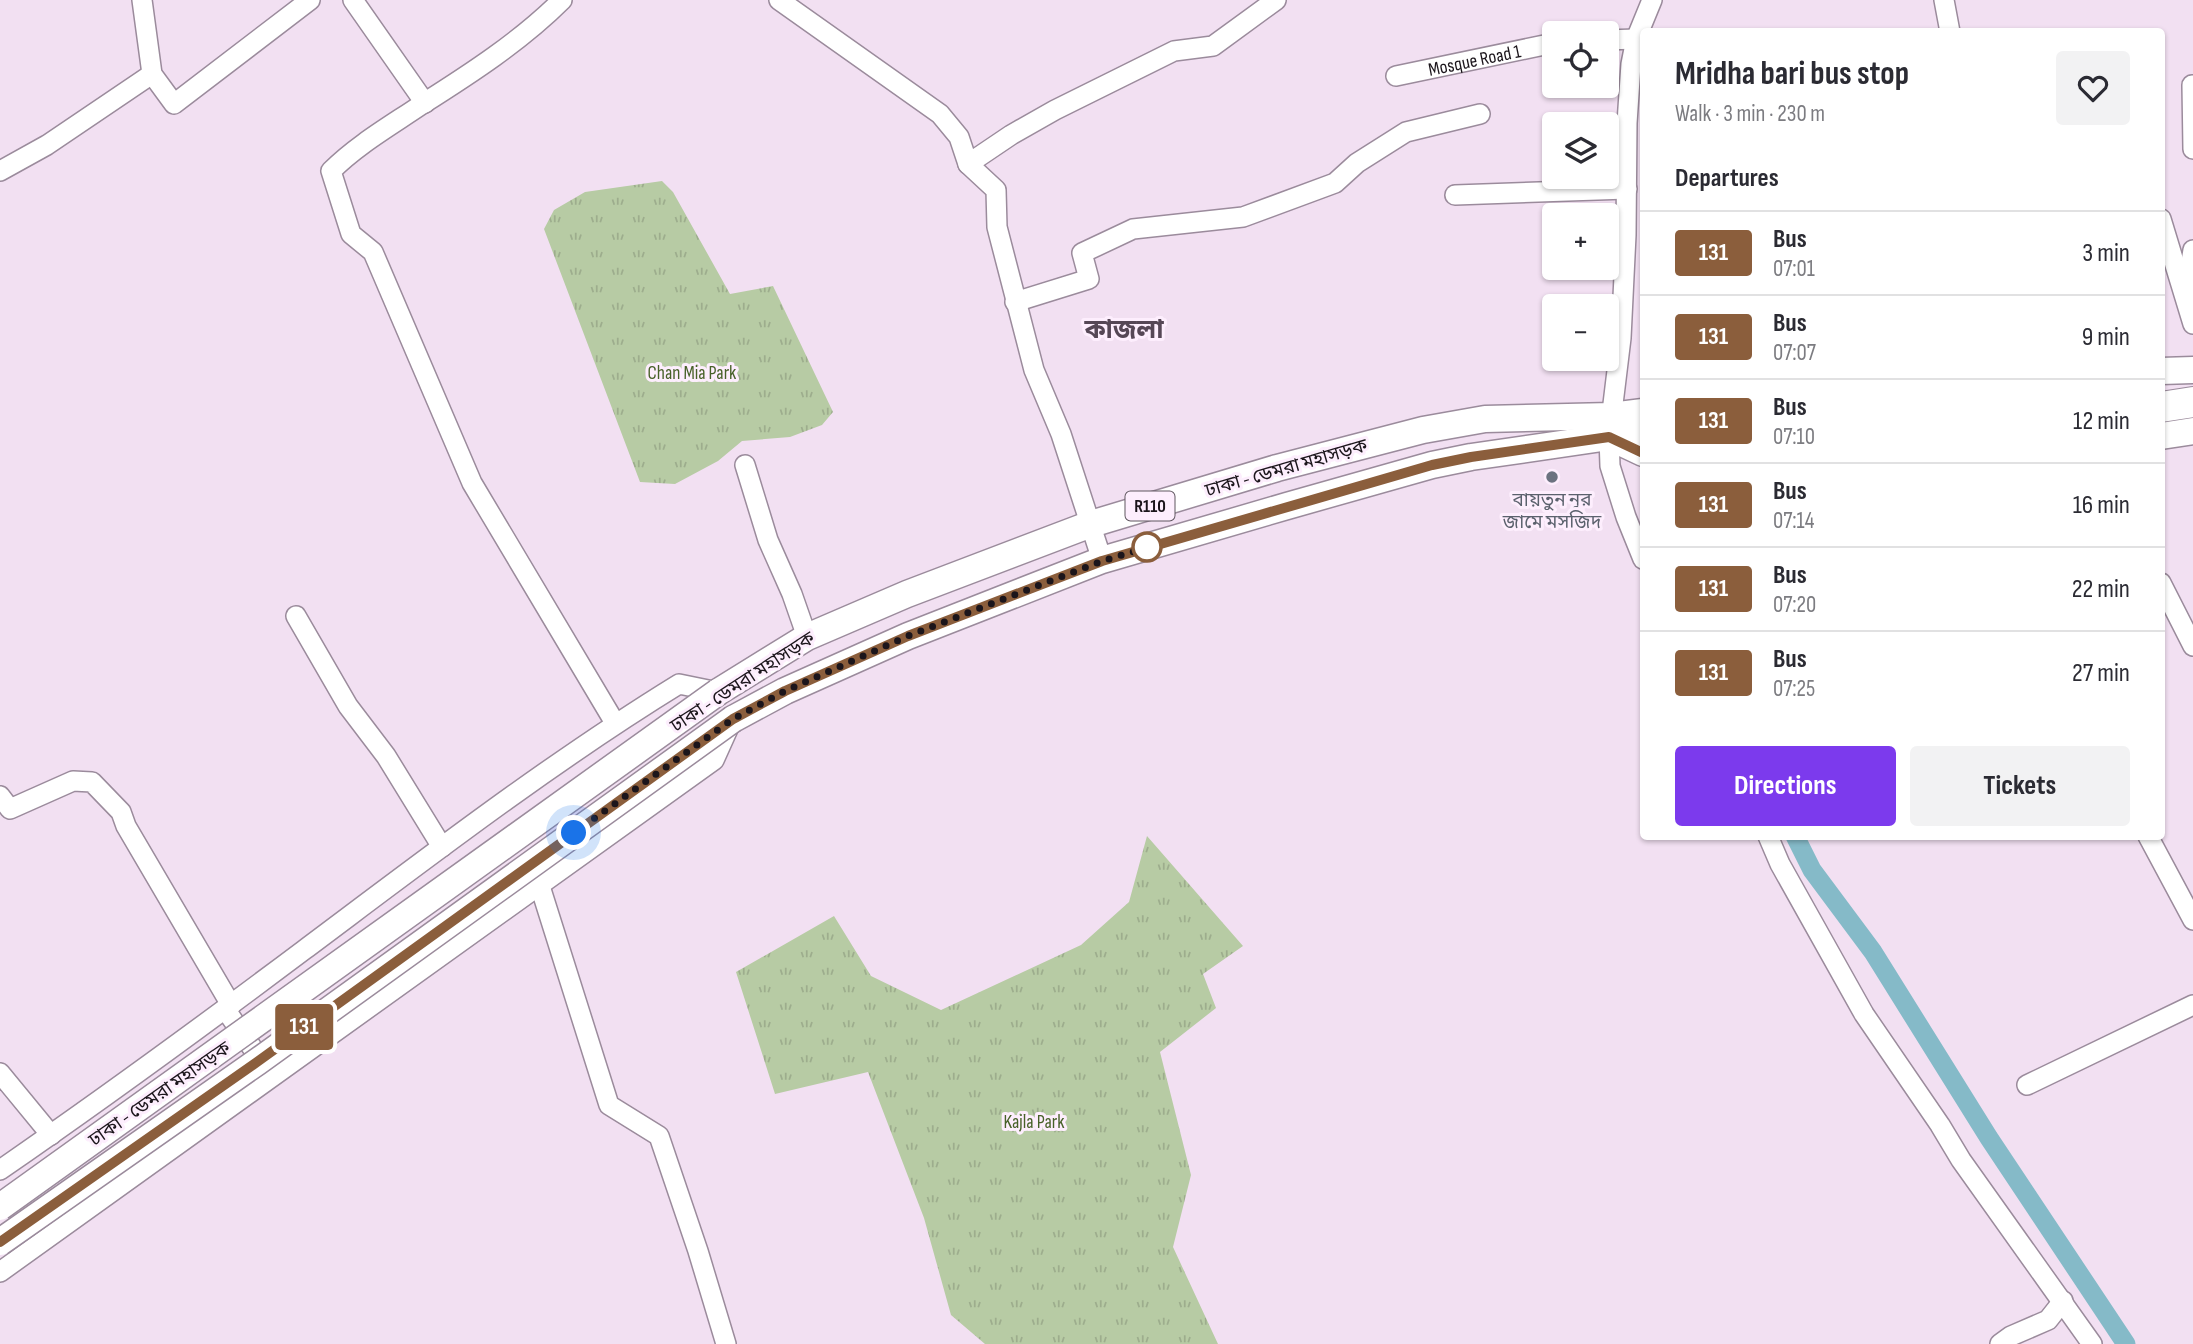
<!DOCTYPE html>
<html lang="en">
<head>
<meta charset="utf-8">
<style>
  :root { --surface:#fff; --page:#f2f2f3; --text:#2b2b33; --muted:#7c7c81; --line:#e1e1e2; --accent:#7c3aed }
  body { margin:0; font-family:"Sofia Sans Condensed","Noto Sans Bengali",sans-serif; background:var(--page); color:var(--text); height:100vh; display:flex; flex-direction:column; font-size:26px; white-space:nowrap }
  * { box-sizing:border-box; margin:0 }
  p { font-size:23px; color:var(--muted) }
  .icon { flex:none; width:38px; height:38px; fill:none; stroke:currentColor; stroke-width:2; stroke-linecap:round; stroke-linejoin:round }
  .map { position:relative; flex:1; overflow:hidden }
  .details { position:absolute; left:1640px; top:28px; width:525px; height:812px; display:flex; flex-direction:column; background:var(--surface); border-radius:7px; box-shadow:0 2px 5px #0004 }
  .details>* { flex:none }
  .badge { padding:0 14px; border-radius:5px; font-size:24px; line-height:46px }
  .controls { position:absolute; left:1542px; top:21px; display:grid; gap:14px }
  .controls a { display:grid; place-items:center; width:77px; height:77px; border-radius:7px; background:var(--surface); box-shadow:0 2px 5px #0004; font-size:35px }
  .you { position:absolute; width:35px; height:35px; margin:-18px; border:5px solid #fff; border-radius:50%; background:#1a73e8; box-shadow:0 0 0 10px #1a73e833 }
  .map>.badge { position:absolute; translate:-50% -50%; box-shadow:0 0 0 4px #fff }
  h2 { padding:0 35px; font-size:26px; line-height:63px }
  .round { display:grid; place-items:center; flex:none; width:74px; height:74px; border-radius:7px; background:var(--page) }
  .headline { display:flex; align-items:center; justify-content:space-between; height:119px; padding:0 35px }
  h1 { font-size:33px; font-weight:700; line-height:52px }
  .action { display:flex; gap:14px; margin-top:auto; padding:14px 35px }
  .action a { flex:1; height:80px; border-radius:7px; background:var(--accent); color:#fff; font-size:28px; font-weight:700; line-height:80px; text-align:center }
  .action a+a { background:var(--page); color:var(--text) }
  ul { padding:0; list-style:none }
  li { display:flex; align-items:center; gap:21px; height:84px; padding:0 35px; border-top:2px solid var(--line) }
  li div { flex:1 }
  li b { display:block; font-size:26px }
  li em { font-style:normal }
  li .badge { min-width:77px; font-weight:700; text-align:center }
  .map>svg:first-child { display:block }
</style>
</head>
<body>
<div class="map">
<svg width="2193" height="1344" viewBox="0 0 2193 1344">
  <defs>
    <pattern id="grass-tufts" width="24" height="20" patternUnits="userSpaceOnUse" patternTransform="scale(1.75)"><rect width="24" height="20" fill="#b7cba4"/><path d="M3 7l-1-3M5 7V3M7 7l1-3M15 17l-1-3M17 17v-4M19 17l1-3" fill="none" stroke="#9dad8d"/></pattern>
  </defs>
  <rect width="100%" height="100%" fill="#f2e0f2"/>
  <g fill="url(#grass-tufts)">
    <path d="M662 181 673 192 730 294 773 286 833 412 822 425 790 437 742 441 718 461 675 484 640 482 544 229 554 210 585 192Z"/>
    <path d="M1147 836 1243 946 1203 974 1216 1008 1160 1052 1191 1175 1173 1247 1218 1344H985L951 1315 924 1218 868 1072 775 1094 736 972 834 916 871 976 941 1010 1081 945 1129 902Z"/>
  </g>
  <g fill="none" stroke-linecap="round" stroke-linejoin="round">
    <path stroke="#85bac8" stroke-width="19" d="M1795 836 1812 870 1873 952 1989 1138 2126 1344"/>
    <g stroke="#9b8b9c" stroke-width="22">
      <g id="minor">
        <path d="M142 0 152 74 174 104 310 0"/>
        <path d="M353 0 425 103"/>
        <path d="M562 0C521 41 470 74 421 105 390 126 357 145 331 171L351 234 373 252 472 483 615 723"/>
        <path d="M779 0 940 114 959 137 968 164 996 190 997 227 1034 370 1061 434 1102 560"/>
        <path d="M1944 0 1950 32"/>
        <path d="M1606 40 1636 39"/>
        <path id="s1" d="M1396 76 1554 43"/>
        <path d="M2192 85 2193 149"/>
        <path d="M968 164 1011 135 1055 110 1174 51 1213 46 1276 0"/>
        <path d="M0 171 47 145 152 74"/>
        <path d="M1455 195 1627 189"/>
        <path d="M2161 219 2193 324"/>
        <path d="M2186 293 2193 250"/>
        <path d="M1015 302 1089 279 1082 253 1133 229 1243 217 1335 183 1357 163 1406 132 1480 114"/>
        <path d="M745 465 768 540 792 594 807 637"/>
        <path d="M1643 559 1626 517 1610 466 1609 437 1621 338 1626 235 1627 123 1631 64 1636 39 1652 0"/>
        <path d="M2161 583 2193 646"/>
        <path d="M296 616 348 706 386 756 442 847"/>
        <path d="M0 796 10 809 73 781 92 782 121 812 126 826 231 1005"/>
        <path d="M1768 836 1780 864 1864 1014 1940 1125 1961 1160 2092 1344"/>
        <path d="M2148 836 2193 920"/>
        <path d="M539 883 609 1105 659 1136 698 1251 726 1344"/>
        <path d="M225 1009 267 1069"/>
        <path d="M0 1073 51 1135"/>
        <path d="M2027 1085 2193 1005"/>
        <path d="M0 1170C103 1099 204 1025 304 950 427 858 549 764 679 684L718 692"/>
        <path d="M0 1272 714 760 732 720"/>
        <path d="M2000 1344 2011 1336 2048 1320 2063 1301"/>
      </g>
    </g>
    <g stroke="#9b8b9c" stroke-width="29">
      <g id="major">
        <path d="M2161 371 2193 370"/>
        <path d="M2161 436 2193 431"/>
        <path d="M718 692 807 637 907 594 1091 524 1277 468 1423 430 1485 419 1611 416 1643 412"/>
        <path d="M733 719 785 691 908 636 1102 560 1287 506 1432 465 1471 457 1609 437 1643 453"/>
      </g>
    </g>
    <g stroke="#9b8b9c" stroke-width="32">
      <g id="highway">
        <path d="M2161 407 2193 402"/>
        <path d="M1609 437 1643 435"/>
      </g>
    </g>
    <use href="#minor" stroke="#fff" stroke-width="19"/>
    <use href="#major" stroke="#fff" stroke-width="26"/>
    <use href="#highway" stroke="#fff" stroke-width="30"/>
    <g stroke="#9b8b9c" stroke-width="29" stroke-linecap="butt">
      <g id="major-bridge">
        <path d="M0 1207 718 692"/>
        <path d="M0 1242 257 1062 733 719"/>
      </g>
    </g>
    <use href="#major-bridge" stroke="#fff" stroke-width="26"/>
  </g>
  <g fill="none" stroke-linecap="round" stroke-linejoin="round">
    <g stroke="#fff" stroke-width="16">
      <path id="line" d="M0 1242 257 1062 733 719 785 691 908 636 1102 561 1432 465 1471 457 1609 437 1643 453"/>
    </g>
    <use href="#line" stroke="#8b5e3c" stroke-width="10"/>
    <path stroke="#1b151b" stroke-width="7" stroke-dasharray="0 12.6" d="M574 833 733 719 785 691 908 636 1102 561 1149 547H1147"/>
  </g>
  <circle fill="#6b7280" stroke="#fdeefd" stroke-width="2.5" cx="1552" cy="477" r="7"/>
  <circle fill="#fff" stroke="#8b5e3c" stroke-width="3.5" cx="1147" cy="547" r="14"/>
  <g text-anchor="middle" stroke-width="6" stroke-linejoin="round" paint-order="stroke">
    <rect fill="#fdeefd" stroke="#5f565f" stroke-width="2" x="1125.5" y="491.5" width="49" height="29" rx="5"/>
    <g font-size="18" font-weight="bold" fill="#1b151b">
      <text x="1150" y="512">R110</text>
    </g>
    <g font-size="19" fill="#1b151b" stroke="#fdeefd">
      <text dy="7" stroke="none"><textPath href="#s1" startOffset="80">Mosque Road 1</textPath></text>
      <text transform="translate(1286 467) rotate(-16)" y="7">ঢাকা - ডেমরা মহাসড়ক</text>
      <text transform="translate(742 681) rotate(-33)" y="7">ঢাকা - ডেমরা মহাসড়ক</text>
      <text transform="translate(159 1093) rotate(-35)" y="7">ঢাকা - ডেমরা মহাসড়ক</text>
    </g>
    <g font-size="19" fill="#476128" stroke="#fdeefd">
      <text x="692" y="379">Chan Mia Park</text>
      <text x="1034" y="1128">Kajla Park</text>
    </g>
    <g font-size="19" fill="#5b616d" stroke="#fdeefd">
      <text x="1552" y="506">বায়তুন নূর<tspan x="1552" dy="22">জামে মসজিদ</tspan></text>
    </g>
    <g font-size="26" font-weight="bold" fill="#564756" stroke="#fdeefd">
      <text x="1124" y="338">কাজলা</text>
    </g>
  </g>
</svg>
<div class="controls">
<a><svg class="icon" aria-label="locate" viewBox="0 0 24 24"><circle cx="12" cy="12" r="6"/><path d="M12 2v4M12 18v4M2 12h4M18 12h4"/></svg></a>
<a><svg class="icon" aria-label="layers" viewBox="0 0 24 24"><path d="M12 4l9 5-9 5-9-5zM3 14l9 5 9-5"/></svg></a>
<a>+</a>
<a>−</a>
</div>
<div class="you" style="left:574px;top:833px"></div>
<b class="badge" style="left:304px;top:1027px;background:#8b5e3c;color:#fff">131</b>
<section class="details">
<div class="headline"><div><h1>Mridha bari bus stop</h1><p>Walk · 3 min · 230 m</p></div><a class="round"><svg class="icon" aria-label="heart" viewBox="0 0 24 24"><path d="M12 20l-8-8c-3-5 5-10 8-4 3-6 11-1 8 4z"/></svg></a></div>
<h2>Departures</h2>
<ul>
<li><span class="badge" style="background:#8b5e3c;color:#fff">131</span><div><b>Bus</b><p>07:01</p></div><em>3 min</em></li>
<li><span class="badge" style="background:#8b5e3c;color:#fff">131</span><div><b>Bus</b><p>07:07</p></div><em>9 min</em></li>
<li><span class="badge" style="background:#8b5e3c;color:#fff">131</span><div><b>Bus</b><p>07:10</p></div><em>12 min</em></li>
<li><span class="badge" style="background:#8b5e3c;color:#fff">131</span><div><b>Bus</b><p>07:14</p></div><em>16 min</em></li>
<li><span class="badge" style="background:#8b5e3c;color:#fff">131</span><div><b>Bus</b><p>07:20</p></div><em>22 min</em></li>
<li><span class="badge" style="background:#8b5e3c;color:#fff">131</span><div><b>Bus</b><p>07:25</p></div><em>27 min</em></li>
</ul>
<div class="action"><a>Directions</a><a>Tickets</a></div>
</section>
</div>
</body>
</html>
